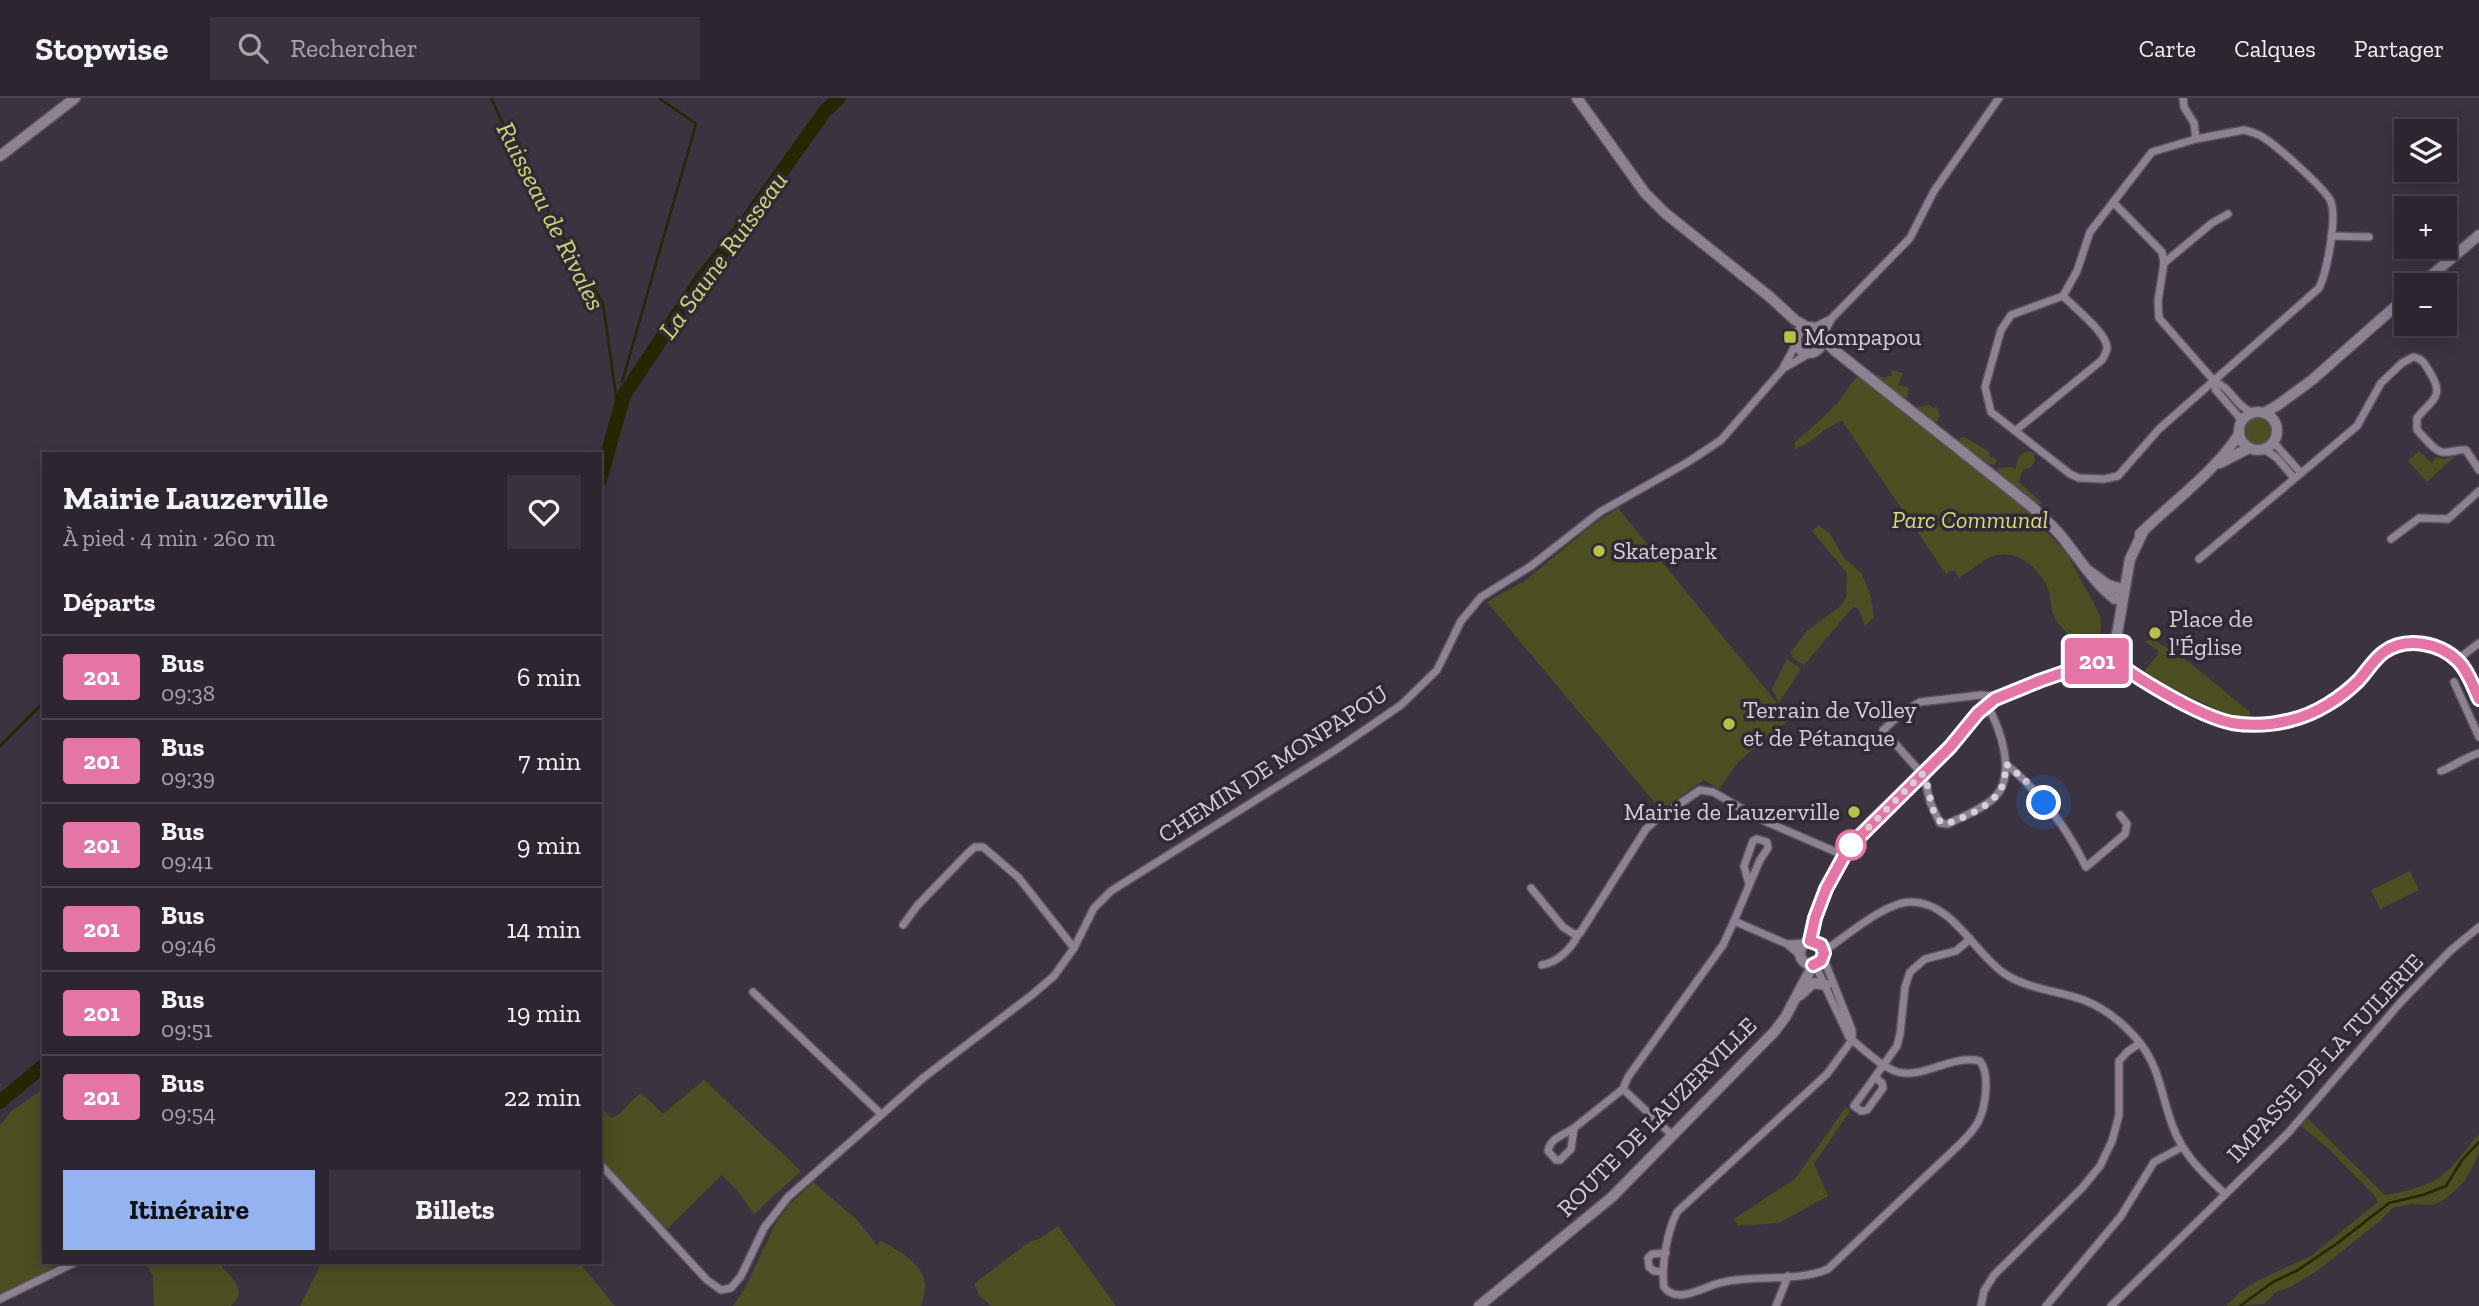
<!DOCTYPE html>
<html lang="fr">
<head>
<meta charset="utf-8">
<style>
  :root { --surface:#2d2630; --page:#39323c; --text:#f1f3f6; --muted:#a7a5ab; --line:#48434c; --accent:#95b2f1 }
  body { margin:0; font-family:"Zilla Slab",serif; background:var(--page); color:var(--text); height:100vh; display:flex; flex-direction:column; font-size:26px; white-space:nowrap }
  * { box-sizing:border-box; margin:0 }
  p { font-size:23px; color:var(--muted) }
  .icon { flex:none; width:38px; height:38px; fill:none; stroke:currentColor; stroke-width:2; stroke-linecap:round; stroke-linejoin:round }
  .map { position:relative; flex:1; overflow:hidden }
  .details { position:absolute; left:42px; top:354px; width:560px; height:812px; display:flex; flex-direction:column; background:var(--surface); border-radius:0px; box-shadow:0 4px 18px #0003,0 0 0 2px var(--line) }
  .details>* { flex:none }
  .badge { padding:0 14px; border-radius:5px; font-size:24px; line-height:46px }
  .buttons { position:absolute; left:2394px; top:21px; display:grid; gap:14px }
  .buttons a { display:grid; place-items:center; width:63px; height:63px; border-radius:0px; background:var(--surface); box-shadow:0 4px 18px #0003,0 0 0 2px var(--line); font-size:35px }
  .you { position:absolute; width:35px; height:35px; margin:-18px; border:5px solid #fff; border-radius:50%; background:#1a73e8; box-shadow:0 0 0 10px #1a73e833 }
  .map>.badge { position:absolute; translate:-50% -50%; box-shadow:0 0 0 4px #fff }
  h2 { padding:0 21px; font-size:26px; line-height:63px }
  .round { display:grid; place-items:center; flex:none; width:74px; height:74px; border-radius:0px; background:var(--page) }
  .head { display:flex; align-items:center; justify-content:space-between; height:119px; padding:0 21px }
  h1 { font-size:33px; font-weight:700; line-height:52px }
  .action { display:flex; gap:14px; margin-top:auto; padding:14px 21px }
  .action a { flex:1; height:80px; border-radius:0px; background:var(--accent); color:#111; font-size:28px; font-weight:700; line-height:80px; text-align:center }
  .action a+a { background:var(--page); color:var(--text) }
  ul { padding:0; list-style:none }
  li { display:flex; align-items:center; gap:21px; height:84px; padding:0 21px; border-top:2px solid var(--line) }
  li div { flex:1 }
  li b { display:block; font-size:26px }
  li em { font-style:normal }
  li .badge { min-width:77px; font-weight:700; text-align:center }
  header { display:flex; align-items:center; gap:42px; box-sizing:border-box; height:98px; padding:0 35px; background:var(--surface); border-bottom:2px solid var(--line) }
  header strong { font-size:33px }
  nav { display:flex; gap:38px; margin-inline-start:auto; font-size:24px }
  .search { width:490px; height:63px; background:var(--page); display:flex; align-items:center; gap:18px; box-sizing:border-box; padding:0 24px; border-radius:0px; color:var(--muted); font-size:26px }
  .map>svg:first-child { display:block }
</style>
</head>
<body>
<header>
<strong>Stopwise</strong>
<div class="search"><svg class="icon" aria-label="search" viewBox="0 0 24 24"><circle cx="10" cy="10" r="6"/><path d="M15 15l6 6"/></svg>Rechercher</div>
<nav><a>Carte</a><a>Calques</a><a>Partager</a></nav>
</header>
<div class="map">
<svg width="2479" height="1208" viewBox="0 0 2479 1208">
  <rect width="100%" height="100%" fill="#3c3340"/>
  <g fill="#4c4f22">
    <path d="M1891 272 1903 275 1898 287 1909 290 1907 299 1901 301 1918 314 1919 309 1929 307 1933 310 1937 309 1940 318 1937 323H1932L1936 336 1947 349 1954 348 1965 363 1969 355 1965 348 1959 346 1960 340 1964 339 1988 353 1991 360H1995L1997 362 1994 367 1976 362 1997 375 1998 370 2013 369 2015 372 2019 358 2027 353 2034 355 2035 363 2030 370 2023 371 2019 384 2042 405 2028 411 2031 418 2066 454 2100 517C2105 544 2090 558 2067 565 2086 542 2061 535 2054 518 2050 510 2052 500 2048 491 2040 472 2020 452 1997 457 1984 460 1971 472 1959 480L1954 472 1946 476 1842 323C1824 328 1814 345 1795 351V344C1810 331 1825 319 1838 304 1846 295 1851 284 1859 277L1870 283 1879 277 1883 280 1892 277Z"/>
    <circle cx="2258" cy="333" r="14"/>
    <path d="M2419 353 2432 365 2436 359 2445 361 2455 358 2427 384 2408 363Z"/>
    <path d="M1618 410 1790 621 1739 663 1719 691 1704 682 1661 712 1487 504 1526 482 1591 428Z"/>
    <path d="M1819 427 1830 436 1844 460 1862 476 1871 499 1874 519 1865 528 1858 510 1853 509 1804 567 1793 560 1790 555 1807 533 1841 508 1846 499 1847 475 1812 433Z"/>
    <path d="M2151 540 2184 560 2251 615 2248 619 2232 618 2220 613 2142 576 2158 556V552L2145 544Z"/>
    <path d="M1787 561 1801 571 1779 605 1772 591Z"/>
    <path d="M2410 773 2419 792 2380 811 2371 792Z"/>
    <path d="M704 982 801 1073 754 1116 737 1092 722 1077 667 1131 600 1061V1008L611 1020C623 1016 630 1002 641 995L663 1016Z"/>
    <path d="M44 990V1164H55L51 1171 0 1196V1027L13 1012Z"/>
    <path d="M1846 1009 1850 1013 1814 1066 1828 1098 1779 1125 1738 1128 1734 1121 1795 1081Z"/>
    <path d="M2307 1020 2385 1097C2407 1093 2429 1089 2446 1074 2459 1063 2467 1048 2479 1036V1055L2473 1068 2464 1084 2444 1102 2432 1107 2411 1106 2392 1110 2380 1123 2317 1173 2292 1188 2276 1194 2264 1206 2226 1208 2240 1194 2259 1182 2311 1158 2378 1104 2374 1097 2328 1050 2301 1028Z"/>
    <path d="M813 1084 857 1122 877 1147 881 1143C897 1151 922 1165 925 1185 926 1192 923 1201 921 1208H733L745 1190 776 1125 789 1107Z"/>
    <path d="M1058 1128 1116 1208H991L980 1198 974 1186 1029 1144 1039 1141Z"/>
    <path d="M145 1164H218C229 1177 251 1194 230 1208H154L153 1178Z"/>
    <path d="M322 1164H579L615 1208H300Z"/>
  </g>
  <g fill="none" stroke-linecap="round" stroke-linejoin="round">
    <g stroke="#252700" stroke-width="2.5">
      <path d="M491 0 533 88 603 205 619 320"/>
      <path d="M622 284 696 26 659 0"/>
      <path d="M624 293V297"/>
      <path d="M0 648 44 604"/>
      <path d="M2240 1208 2273 1184 2298 1172 2339 1144 2389 1105 2423 1097 2446 1088 2462 1062 2479 1044"/>
    </g>
    <g stroke="#252700" stroke-width="14">
      <path d="M600 382 624 297 702 180 743 128 825 13 839 0"/>
      <path d="M0 1004 44 967"/>
    </g>
    <g stroke="#58505c" stroke-width="10">
      <g id="street">
        <path d="M2183 0 2184 9 2194 25 2196 41"/>
        <path d="M2244 32C2249 33 2254 35 2259 37 2272 43 2327 92 2331 104 2337 121 2327 174 2319 190L2159 331 2118 378 2104 381 2079 380 2070 376 1991 314 1985 289 2001 232 2011 217 2063 198 2077 173 2090 134 2152 54 2196 41Z"/>
        <path d="M2113 104 2162 154 2164 165 2158 203 2159 220 2215 284C2231 289 2236 309 2252 314"/>
        <path d="M2331 138 2369 139"/>
        <path d="M2164 165 2212 125 2228 116"/>
        <path d="M1813 230 1829 222"/>
        <path d="M1822 238 1832 220 1910 140 1934 93 1999 0"/>
        <path d="M1786 269 1808 256"/>
        <path d="M2215 284V291L2239 319 2241 324"/>
        <path d="M2015 333 2102 262C2103 261 2107 252 2107 251 2109 237 2074 209 2063 198"/>
        <path d="M2274 343 2276 347 2301 375"/>
        <path d="M2264 351 2277 360 2294 380"/>
        <path d="M2391 441 2419 420 2448 421 2479 393"/>
        <path d="M2199 461 2357 328 2381 285 2402 265 2413 259C2422 260 2425 266 2429 273 2446 299 2432 301 2417 320V332C2423 338 2435 354 2443 354 2451 355 2458 351 2466 352L2479 372"/>
        <path d="M2457 562 2479 545"/>
        <path d="M2454 584 2479 639"/>
        <path d="M1987 607C2000 630 2017 676 1995 699 1983 711 1963 718 1948 726L1940 725 1930 704 1924 678 1883 632 1903 614 1920 604 1981 597 1993 598 1995 601"/>
        <path d="M2006 666C2040 694 2067 730 2086 769L2125 736 2127 726 2120 717"/>
        <path d="M2441 673C2455 668 2465 659 2479 655"/>
        <path d="M1749 786 1744 768 1753 743 1757 741 1767 744 1768 750 1760 762 1734 823 1787 846 1800 857"/>
        <path d="M1531 790 1563 829 1574 836 1580 835 1646 731 1656 722 1700 692 1713 694 1762 722 1843 757"/>
        <path d="M903 827 917 808 967 756 975 749H983L1018 779 1074 850"/>
        <path d="M1788 846 1805 845"/>
        <path d="M1823 850 1831 848C1850 835 1887 804 1910 804 1952 803 1974 855 2005 876 2025 889 2049 892 2071 898 2099 905 2122 923 2140 945 2160 970 2162 1001 2173 1029 2183 1057 2204 1076 2225 1096"/>
        <path d="M1542 867C1558 864 1571 851 1578 837"/>
        <path d="M1815 867 1849 939 1852 942C1866 953 1881 969 1898 974 1922 981 1953 956 1980 963 1990 976 1986 1009 1978 1024 1974 1032 1967 1039 1960 1046L1828 1171C1798 1184 1756 1177 1724 1184 1705 1187 1678 1208 1664 1189 1661 1167 1667 1134 1677 1114L1827 976 1852 942V932L1823 859"/>
        <path d="M753 894 881 1016"/>
        <path d="M1875 979 1882 985 1883 990 1867 1012 1861 1013 1854 1008 1897 948 1900 936 1905 889 1910 874 1925 861 1956 853 1970 841"/>
        <path d="M1623 991 1673 1038"/>
        <path d="M1574 1030 1623 991 1628 979 1723 847 1734 823"/>
        <path d="M1574 1030 1571 1051 1560 1062H1556L1548 1053C1550 1040 1564 1037 1574 1030Z"/>
        <path d="M600 1066 707 1182 721 1192 731 1190 741 1178 764 1130 788 1099 923 980 1033 896 1054 878 1074 850 1094 810 1111 793 1334 653 1401 607 1437 572 1461 523 1481 499 1531 468 1600 414 1688 364 1721 342 1782 272 1796 246"/>
        <path d="M1663 1174 1654 1173 1649 1169 1648 1160 1652 1156 1666 1155"/>
        <path d="M0 1201 76 1164"/>
        <path d="M1776 1208 1788 1178"/>
        <path d="M1981 1208 1984 1193 1994 1177 2082 1090 2100 1068 2112 1043 2119 1017V963L2127 954 2140 945"/>
        <path d="M2046 1208 2121 1118 2154 1064 2182 1049"/>
        <path d="M2111 1208 2288 1035 2400 905 2450 853 2479 829"/>
      </g>
    </g>
    <g stroke="#58505c" stroke-width="13">
      <g id="secondary">
        <path d="M1577 0 1645 95 1665 115 1770 199 1795 222 1807 229"/>
        <path d="M0 58 75 0"/>
        <path d="M2420 187 2479 137"/>
        <circle cx="1809" cy="242" r="13"/>
        <path d="M1822 240 1834 252 2031 408C2042 418 2053 428 2062 439 2079 460 2093 484 2115 501L2123 496 2119 490 2108 487 2089 473"/>
        <circle cx="2258" cy="333" r="19"/>
        <path d="M2264 315 2278 307 2312 282 2406 199"/>
        <path d="M2220 365 2249 350"/>
        <path d="M2140 436C2170 406 2217 372 2239 336"/>
        <path d="M2106 556C2132 578 2198 618 2232 625 2251 628 2272 627 2291 622 2316 616 2341 600 2359 582 2368 573 2374 561 2384 554 2406 538 2440 545 2458 563 2468 573 2473 588 2479 601"/>
        <circle cx="1812" cy="855" r="12"/>
        <path d="M1810 843 1815 820 1826 791 1849 749 1950 649 1978 615 1995 601 2039 583 2094 564 2106 556 2117 536 2130 461 2143 434"/>
        <path d="M1800 897 1813 885 1826 887"/>
        <path d="M1479 1208 1612 1099 1775 933 1786 918 1813 867"/>
      </g>
    </g>
    <use href="#street" stroke="#8d8292" stroke-width="7"/>
    <use href="#secondary" stroke="#8d8292" stroke-width="10"/>
  </g>
  <g fill="none" stroke-linecap="round" stroke-linejoin="round">
    <g stroke="#fff" stroke-width="16">
      <path id="line" d="M1813 867 1821 863 1824 855 1821 847 1810 843 1815 820 1826 791 1849 749 1950 649 1978 615 1995 601 2039 583 2094 564 2106 556C2132 578 2198 618 2232 625 2251 628 2272 627 2291 622 2316 616 2341 600 2359 582 2368 572 2374 561 2384 554 2406 538 2440 545 2458 563 2468 573 2473 588 2479 601"/>
    </g>
    <use href="#line" stroke="#e675a7" stroke-width="10"/>
    <path stroke="#d5cfd7" stroke-width="7" stroke-dasharray="0 12.6" d="M1851 747 1922 676C1933 690 1927 716 1944 726 1961 722 1989 709 1999 694 2005 686 2005 675 2006 666L2026 683 2044 705"/>
  </g>
  <g fill="#b8c147" stroke="#322936" stroke-width="2.5">
    <rect x="1783" y="232" width="14" height="14" rx="3.5"/>
    <circle cx="1599" cy="453" r="7"/>
    <circle cx="2155" cy="535" r="7"/>
    <circle cx="1729" cy="626" r="7"/>
    <circle cx="1854" cy="714" r="7"/>
  </g>
  <circle fill="#fff" stroke="#e675a7" stroke-width="3.5" cx="1851" cy="747" r="14"/>
  <g text-anchor="middle" stroke-width="7" stroke-linejoin="round" paint-order="stroke">
    <g font-size="24" fill="#d5cfd7" stroke="#322936" text-anchor="start">
      <text x="1804" y="247">Mompapou</text>
      <text x="1613" y="461">Skatepark</text>
      <text x="2169" y="529">Place de<tspan x="2169" dy="28">l'Église</tspan></text>
      <text x="1743" y="620">Terrain de Volley<tspan x="1743" dy="28">et de Pétanque</tspan></text>
      <text x="1840" y="722" text-anchor="end">Mairie de Lauzerville</text>
    </g>
    <g font-size="24" font-style="italic" fill="#d4dd77" stroke="#322936">
      <text x="1970" y="430">Parc Communal</text>
    </g>
    <g font-size="24" fill="#d5cfd7" stroke="#322936">
      <text transform="translate(1273 666) rotate(-33)" y="8">CHEMIN DE MONPAPOU</text>
      <text transform="translate(2325 960) rotate(-47)" y="8">IMPASSE DE LA TUILERIE</text>
      <text transform="translate(1657 1019) rotate(-45)" y="8">ROUTE DE LAUZERVILLE</text>
    </g>
    <g font-size="26" font-style="italic" fill="#ced771" stroke="#322936">
      <text transform="translate(551 118) rotate(63)" y="9">Ruisseau de Rivales</text>
      <text transform="translate(723 157) rotate(-54)" y="9">La Saune Ruisseau</text>
    </g>
  </g>
</svg>
<div class="buttons">
<a><svg class="icon" aria-label="layers" viewBox="0 0 24 24"><path d="M12 4l9 5-9 5-9-5zM3 14l9 5 9-5"/></svg></a>
<a>+</a>
<a>−</a>
</div>
<div class="you" style="left:2044px;top:705px"></div>
<b class="badge" style="left:2097px;top:563px;background:#e675a7;color:#fff">201</b>
<section class="details">
<div class="head"><div><h1>Mairie Lauzerville</h1><p>À pied · 4 min · 260 m</p></div><a class="round"><svg class="icon" aria-label="heart" viewBox="0 0 24 24"><path d="M12 20l-8-8c-3-5 5-10 8-4 3-6 11-1 8 4z"/></svg></a></div>
<h2>Départs</h2>
<ul>
<li><span class="badge" style="background:#e675a7;color:#fff">201</span><div><b>Bus</b><p>09:38</p></div><em>6 min</em></li>
<li><span class="badge" style="background:#e675a7;color:#fff">201</span><div><b>Bus</b><p>09:39</p></div><em>7 min</em></li>
<li><span class="badge" style="background:#e675a7;color:#fff">201</span><div><b>Bus</b><p>09:41</p></div><em>9 min</em></li>
<li><span class="badge" style="background:#e675a7;color:#fff">201</span><div><b>Bus</b><p>09:46</p></div><em>14 min</em></li>
<li><span class="badge" style="background:#e675a7;color:#fff">201</span><div><b>Bus</b><p>09:51</p></div><em>19 min</em></li>
<li><span class="badge" style="background:#e675a7;color:#fff">201</span><div><b>Bus</b><p>09:54</p></div><em>22 min</em></li>
</ul>
<div class="action"><a>Itinéraire</a><a>Billets</a></div>
</section>
</div>
</body>
</html>
